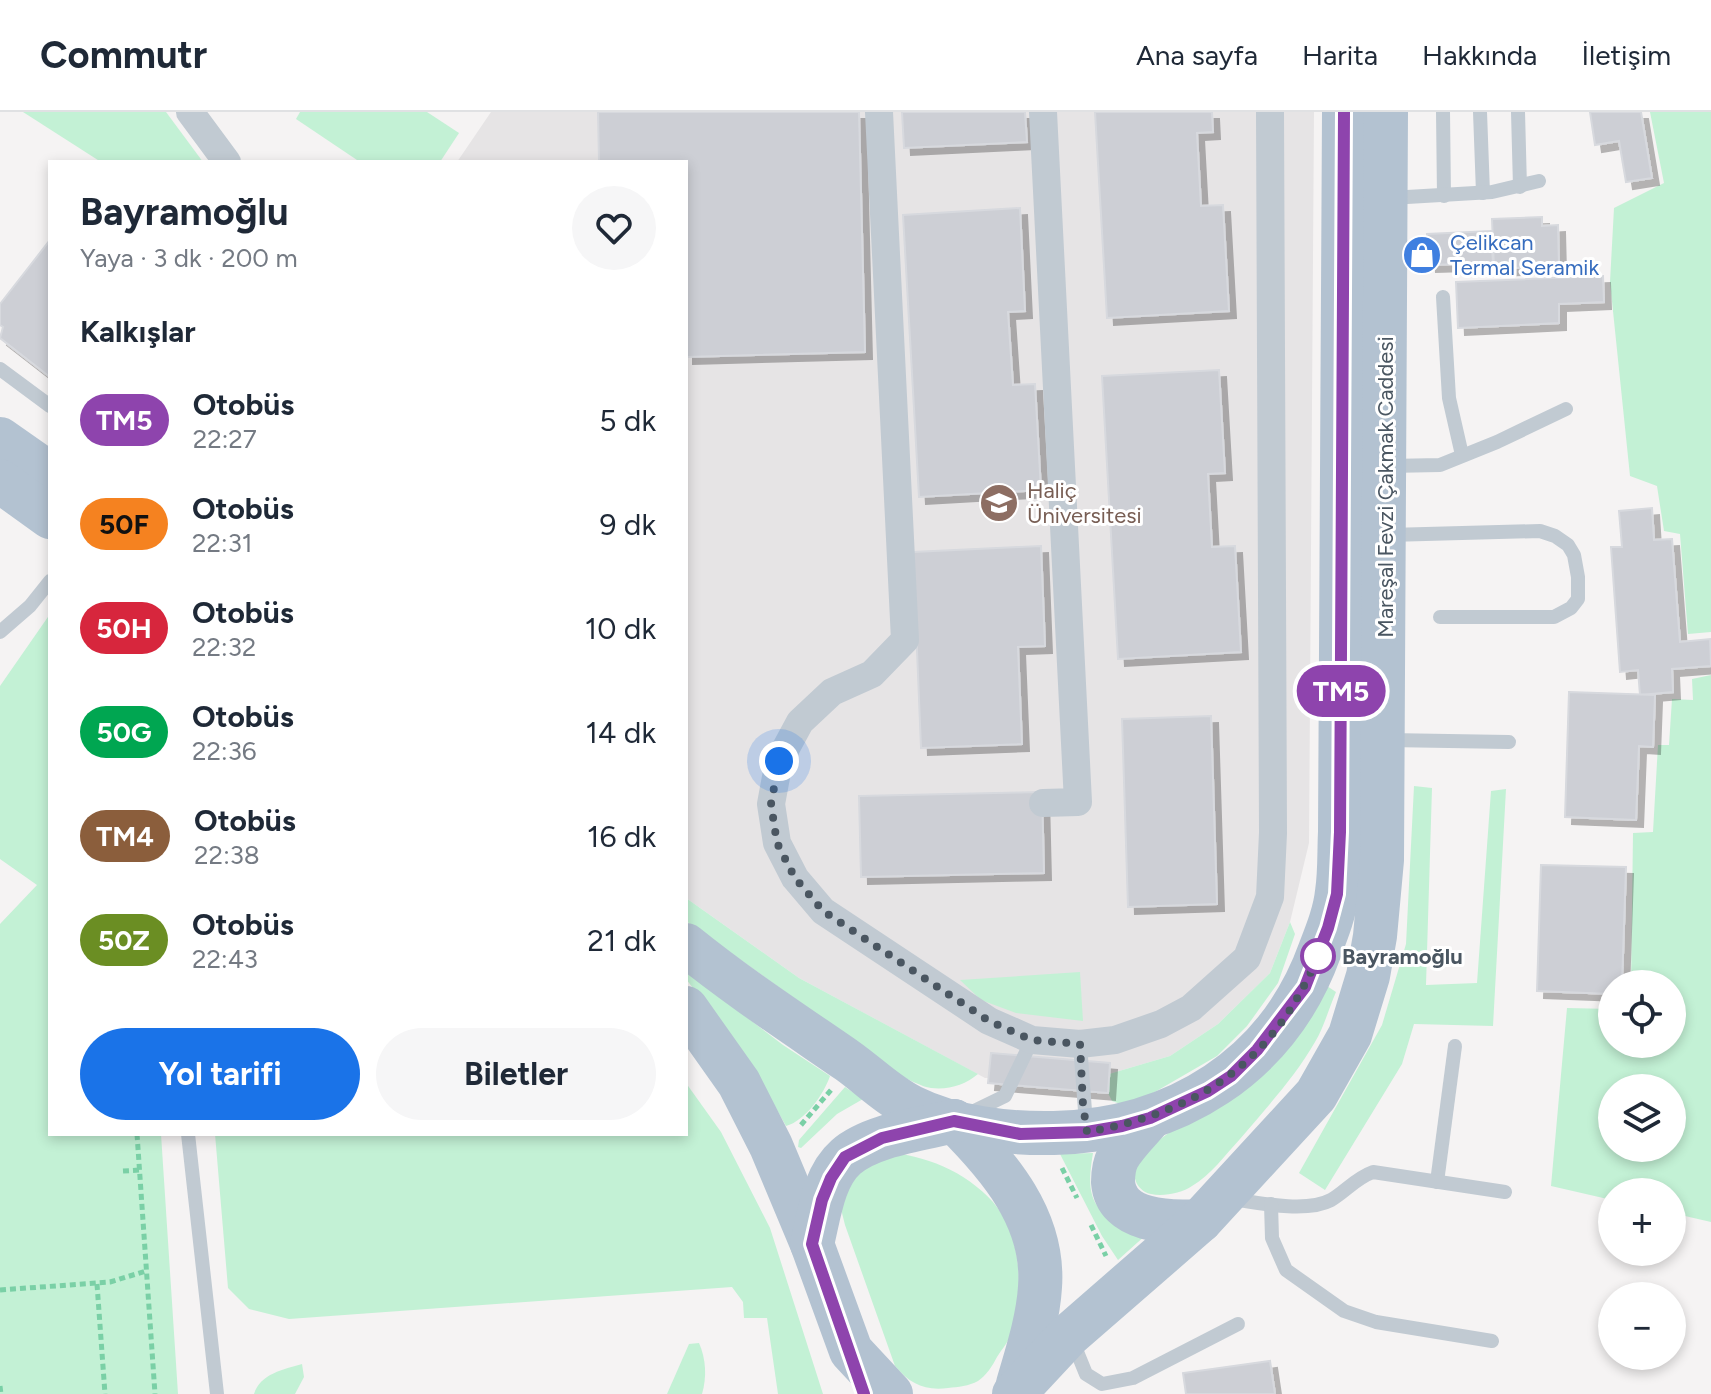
<!DOCTYPE html>
<html lang="tr">
<head>
<meta charset="utf-8">
<style>
  :root { --surface:#fff; --page:#f6f6f7; --text:#1f2937; --muted:#747a83; --line:#e0e1e3; --accent:#1a73e8 }
  body { margin:0; font-family:Figtree,sans-serif; background:var(--page); color:var(--text); height:100vh; display:flex; flex-direction:column; font-size:30px; white-space:nowrap }
  * { box-sizing:border-box; margin:0 }
  p { font-size:26px; color:var(--muted) }
  .icon { flex:none; width:44px; height:44px; fill:none; stroke:currentColor; stroke-width:2; stroke-linecap:round; stroke-linejoin:round }
  .map { position:relative; flex:1; overflow:hidden }
  .details { position:absolute; left:48px; top:48px; width:640px; height:976px; display:flex; flex-direction:column; background:var(--surface); border-radius:0px; box-shadow:0 4px 12px #0003 }
  .details>* { flex:none }
  .badge { padding:0 16px; border-radius:26px; font-size:28px; line-height:52px }
  .fabs { position:absolute; left:1598px; top:858px; display:grid; gap:16px }
  .fabs a { display:grid; place-items:center; width:88px; height:88px; border-radius:50%; background:var(--surface); box-shadow:0 4px 12px #0003; font-size:40px }
  .you { position:absolute; width:40px; height:40px; margin:-20px; border:6px solid #fff; border-radius:50%; background:#1a73e8; box-shadow:0 0 0 12px #1a73e833 }
  .map>.badge { position:absolute; translate:-50% -50%; box-shadow:0 0 0 4px #fff }
  h2 { padding:0 32px; font-size:30px; line-height:72px }
  .round { display:grid; place-items:center; flex:none; width:84px; height:84px; border-radius:42px; background:var(--page) }
  .summary { display:flex; align-items:center; justify-content:space-between; height:136px; padding:0 32px }
  h1 { font-size:38px; font-weight:700; line-height:60px }
  .cta { display:flex; gap:16px; margin-top:auto; padding:16px 32px }
  .cta a { flex:1; height:92px; border-radius:48px; background:var(--accent); color:#fff; font-size:32px; font-weight:700; line-height:92px; text-align:center }
  .cta a+a { background:var(--page); color:var(--text) }
  ul { padding:0; list-style:none }
  li { display:flex; align-items:center; gap:24px; height:104px; padding:0 32px }
  li div { flex:1 }
  li b { display:block; font-size:30px }
  li em { font-style:normal }
  li .badge { min-width:88px; font-weight:700; text-align:center }
  header { display:flex; align-items:center; gap:48px; box-sizing:border-box; height:112px; padding:0 40px; background:var(--surface); border-bottom:2px solid var(--line) }
  header strong { font-size:38px }
  nav { display:flex; gap:44px; margin-inline-start:auto; font-size:28px }
  .map>svg:first-child { display:block }
</style>
</head>
<body>
<header>
<strong>Commutr</strong>
<nav><a>Ana sayfa</a><a>Harita</a><a>Hakkında</a><a>İletişim</a></nav>
</header>
<div class="map">
<svg width="1711" height="1282" viewBox="0 0 1711 1282">
  <defs>
    <filter id="shadow"><feDropShadow dx="7" dy="7" stdDeviation="0" flood-color="#0004"/></filter>
  </defs>
  <rect width="100%" height="100%" fill="#f5f3f3"/>
  <path fill="#e6e4e5" d="M491 0H1314L1309 731 1290 810 1270 861 1218 912 1170 944 1109 962 985 966 799 866 686 786V50H457Z"/>
  <g fill="#c3f1d5" fill-rule="evenodd">
    <path d="M23 0H166L203 50H101Z"/>
    <path d="M300 0H427L459 21 440 50H360L296 7Z"/>
    <path d="M1650 0H1711V520L1688 522 1680 422 1664 419 1657 374 1630 364 1610 170 1614 96 1664 71Z"/>
    <path d="M50 502V1022H161L178 1282H0V812L37 773 0 747V574Z"/>
    <path d="M1711 563V1110L1672 1101V1080H1612V1088L1551 1074 1567 896 1612 897V932H1672V872H1631L1633 721 1653 720 1658 633H1669L1672 587 1693 588 1692 567ZM1612 976H1672V1036H1612Z"/>
    <path d="M1414 674 1432 676 1426 873 1477 871 1491 679 1506 677 1493 914 1414 912 1402 952 1325 1078 1299 1061 1382 913 1406 832Z"/>
    <path d="M686 786 799 866 978 962C965 973 949 978 931 976 909 973 845 929 822 916L825 908 686 809Z"/>
    <path d="M1290 810 1295 822 1278 871 1247 914 1217 944 1129 995 1112 989 1108 981 1109 962 1170 944 1218 912 1270 861Z"/>
    <path d="M1080 860 1083 909 1016 901 981 888 960 868Z"/>
    <path d="M689 861 783 933 830 964C824 982 805 1009 786 1014L751 952 686 867V862Z"/>
    <path d="M1327 874 1336 880C1329 896 1324 915 1315 930 1295 965 1266 996 1240 1027 1225 1043 1211 1063 1192 1074 1182 1081 1163 1085 1151 1082 1145 1081 1140 1077 1137 1072 1123 1045 1173 1018 1191 1008Z"/>
    <path d="M686 971 721 1020 770 1116 823 1282H778L767 1206H744L743 1190 732 1175 289 1207 249 1197 228 1176 215 1022H686Z"/>
    <path d="M845 975 863 987 837 1002 801 1036 798 1035 799 1028Z"/>
    <path d="M884 1040C925 1043 965 1059 993 1090 1022 1124 1024 1178 1012 1219 1010 1228 1002 1237 997 1245 993 1253 986 1264 978 1269 969 1274 958 1275 948 1276 925 1279 910 1272 895 1254L845 1113 839 1089 843 1072Z"/>
    <path d="M1093 1041C1083 1098 1100 1102 1147 1122L1118 1148 1102 1124 1060 1042Z"/>
    <path d="M699 1231C706 1247 707 1265 702 1282H667L689 1232Z"/>
    <path d="M302 1252 304 1265 295 1282H254C260 1262 284 1257 302 1252Z"/>
  </g>
  <g fill="#cdcfd5" stroke="#d7d9de" stroke-width="2" filter="url(#shadow)">
    <path d="M598 0H859L865 240 686 245V50H599Z"/>
    <path d="M902 0H1025L1027 30 904 36Z"/>
    <path d="M1095 0H1212L1213 20 1197 21 1201 94 1223 93 1229 199 1107 206Z"/>
    <path d="M1590 0H1641L1652 66 1626 70 1619 29 1595 33Z"/>
    <path d="M1020 96 1025 199 1008 200 1013 273 1035 272 1041 378 919 385 903 103Z"/>
    <path d="M1542 105V114L1558 113 1559 154 1494 157 1492 107Z"/>
    <path d="M1491 119 1493 151 1429 153 1427 122Z"/>
    <path d="M50 128V265L0 226 3 215 0 213V192Z"/>
    <path d="M1603 164 1604 190 1559 192V211L1458 216 1456 170Z"/>
    <path d="M1219 258 1225 361 1208 362 1212 435 1235 434 1241 540 1118 547 1102 264Z"/>
    <path d="M1652 396 1654 428 1672 427 1680 530 1710 527 1711 554 1672 557 1673 580 1640 583 1638 558 1620 560 1611 435H1622L1619 399Z"/>
    <path d="M1041 434 1045 534 1018 535 1022 632 921 636 913 440Z"/>
    <path d="M1569 580 1655 583 1653 635 1639 634 1636 708 1565 705Z"/>
    <path d="M1211 604 1217 792 1128 795 1122 607Z"/>
    <path d="M1042 680 1044 761 861 765 859 684Z"/>
    <path d="M1541 753 1626 755 1622 872H1612V882L1537 879Z"/>
    <path d="M991 941 1110 951 1108 981 988 971Z"/>
    <path d="M1270 1249 1275 1282H1186L1183 1261Z"/>
  </g>
  <g fill="none" stroke-linecap="round" stroke-linejoin="round">
    <g stroke="#7ad0a6" stroke-width="5" stroke-dasharray="6 4" stroke-linecap="butt">
      <path d="M801 1013 831 978"/>
      <path d="M137 1022 155 1282"/>
      <path d="M1062 1056 1077 1086"/>
      <path d="M123 1059 140 1058"/>
      <path d="M1091 1113 1106 1144"/>
      <path d="M97 1172 105 1282"/>
      <path d="M0 1178 110 1170 146 1159"/>
      <path d="M0 1274 1 1282"/>
    </g>
    <g stroke="#c1cad2" stroke-width="14">
      <path d="M1443 0 1444 84"/>
      <path d="M1480 0 1483 81"/>
      <path d="M1518 0 1520 75"/>
      <path d="M1390 86 1492 80 1539 69"/>
      <path d="M1443 185 1449 286 1462 343"/>
      <path d="M0 257 50 294"/>
      <path d="M1389 354 1440 353 1497 330 1566 297"/>
      <path d="M1389 423 1540 419 1555 424 1568 433 1574 443 1578 465V487L1571 496 1554 505H1440"/>
      <path d="M0 520 30 494 50 469"/>
      <path d="M1388 628 1509 630"/>
      <path d="M1080 932 1086 1012"/>
      <path d="M968 1002 1005 984 1032 928"/>
      <path d="M188 1022 217 1282"/>
      <path d="M1437 1070 1455 934"/>
      <path d="M1232 1087C1258 1091 1307 1101 1331 1088 1346 1079 1356 1066 1373 1060L1505 1080"/>
      <path d="M1271 1092 1272 1126 1286 1158 1344 1199 1376 1210 1492 1229"/>
      <path d="M1073 1230 1086 1262 1102 1272 1133 1266 1238 1212"/>
    </g>
    <g stroke="#c1cad2" stroke-width="28">
      <path d="M190 0 227 50"/>
      <path d="M879 0 905 528 872 562 832 580 800 610 779 649 771 692 777 731 795 766 823 799 989 909 1032 928 1080 932 1115 928 1161 912 1191 896 1247 846 1270 785 1273 721 1270 0"/>
      <path d="M1043 691 1078 690 1043 0"/>
    </g>
    <g stroke="#b3c2d1" stroke-width="44">
      <path d="M0 327 50 362"/>
      <path d="M0 369 50 405"/>
      <path d="M686 833C738 875 793 911 848 949 869 964 889 984 912 995 954 1016 1009 1022 1054 1021 1175 1018 1278 955 1320 838 1327 820 1335 800 1337 780 1340 760 1339 740 1340 720L1344 0"/>
      <path d="M686 896 739 971 771 1034 812 1132 851 1239 891 1282"/>
      <path d="M1150 1006C1140 1018 1126 1031 1118 1045 1114 1053 1113 1061 1113 1070 1116 1110 1169 1111 1200 1109"/>
      <path d="M954 1009C999 1054 1045 1107 1040 1175 1038 1208 1027 1241 1018 1272"/>
      <path d="M812 1132C819 1104 823 1065 846 1045 871 1023 922 1017 954 1009"/>
      <path d="M1014 1282 1069 1223 1200 1109 1316 983 1350 923 1368 864 1375 824 1382 748 1386 0"/>
    </g>
  </g>
  <g fill="none" stroke-linecap="round" stroke-linejoin="round">
    <g stroke="#fff" stroke-width="18">
      <path id="line" d="M864 1282 812 1132 822 1088 831 1066 845 1045 882 1026 954 1009 1020 1022 1087 1020 1122 1014 1150 1006 1208 979 1231 964 1257 938 1305 875 1328 816 1337 782 1340 720 1344 0"/>
    </g>
    <use href="#line" stroke="#8e44ad" stroke-width="12"/>
    <path stroke="#4a5661" stroke-width="8" stroke-dasharray="0 14.4" d="M779 649 771 692 777 731 795 766 823 799 989 909 1032 928 1080 932 1083 993 1087 1020C1199 1000 1274 950 1318 844"/>
  </g>
  <defs>
    <g id="shop-disc" transform="scale(2)"><circle r="9.5" fill="#3f7fe0" stroke="#fff"/><path d="M-5-2.5h2.3a2.7 3.5 0 0 1 5.4 0H5L5.5 6h-11ZM-1.5-2.5h3a1.5 2.3 0 0 0-3 0Z" fill="#fff"/></g>
    <g id="university-disc" transform="scale(2)"><circle r="9.5" fill="#8d6e63" stroke="#fff"/><path d="M0-5L7-2L0 1L-7-2ZM-4 1L0 2.5L4 1V4Q0 6-4 4Z" fill="#fff"/></g>
  </defs>
  <g fill-rule="evenodd">
    <use href="#shop-disc" x="1422" y="143"/>
    <use href="#university-disc" x="999" y="391"/>
  </g>
  <circle fill="#fff" stroke="#8e44ad" stroke-width="4" cx="1318" cy="844" r="16"/>
  <g text-anchor="middle" stroke-width="6" stroke-linejoin="round" paint-order="stroke">
    <g font-size="22" fill="#366cbe" stroke="#fff" text-anchor="start">
      <text x="1450" y="138">Çelikcan<tspan x="1450" dy="25">Termal Seramik</tspan></text>
    </g>
    <g font-size="22" fill="#4a5661" stroke="#fff">
      <text transform="translate(1385 375) rotate(-90)" y="8">Mareşal Fevzi Çakmak Caddesi</text>
    </g>
    <g font-size="22" fill="#785e54" stroke="#fff" text-anchor="start">
      <text x="1027" y="386">Haliç<tspan x="1027" dy="25">Üniversitesi</tspan></text>
    </g>
    <g font-size="22" font-weight="bold" fill="#4a5661" stroke="#fff" text-anchor="start">
      <text x="1342" y="852">Bayramoğlu</text>
    </g>
  </g>
</svg>
<div class="fabs">
<a><svg class="icon" aria-label="locate" viewBox="0 0 24 24"><circle cx="12" cy="12" r="6"/><path d="M12 2v4M12 18v4M2 12h4M18 12h4"/></svg></a>
<a><svg class="icon" aria-label="layers" viewBox="0 0 24 24"><path d="M12 4l9 5-9 5-9-5zM3 14l9 5 9-5"/></svg></a>
<a>+</a>
<a>−</a>
</div>
<div class="you" style="left:779px;top:649px"></div>
<b class="badge" style="left:1341px;top:579px;background:#8e44ad;color:#fff">TM5</b>
<section class="details">
<div class="summary"><div><h1>Bayramoğlu</h1><p>Yaya · 3 dk · 200 m</p></div><a class="round"><svg class="icon" aria-label="heart" viewBox="0 0 24 24"><path d="M12 20l-8-8c-3-5 5-10 8-4 3-6 11-1 8 4z"/></svg></a></div>
<h2>Kalkışlar</h2>
<ul>
<li><span class="badge" style="background:#8e44ad;color:#fff">TM5</span><div><b>Otobüs</b><p>22:27</p></div><em>5 dk</em></li>
<li><span class="badge" style="background:#f58220;color:#111">50F</span><div><b>Otobüs</b><p>22:31</p></div><em>9 dk</em></li>
<li><span class="badge" style="background:#d7263d;color:#fff">50H</span><div><b>Otobüs</b><p>22:32</p></div><em>10 dk</em></li>
<li><span class="badge" style="background:#00a651;color:#fff">50G</span><div><b>Otobüs</b><p>22:36</p></div><em>14 dk</em></li>
<li><span class="badge" style="background:#8b5e3c;color:#fff">TM4</span><div><b>Otobüs</b><p>22:38</p></div><em>16 dk</em></li>
<li><span class="badge" style="background:#6b8e23;color:#fff">50Z</span><div><b>Otobüs</b><p>22:43</p></div><em>21 dk</em></li>
</ul>
<div class="cta"><a>Yol tarifi</a><a>Biletler</a></div>
</section>
</div>
</body>
</html>
